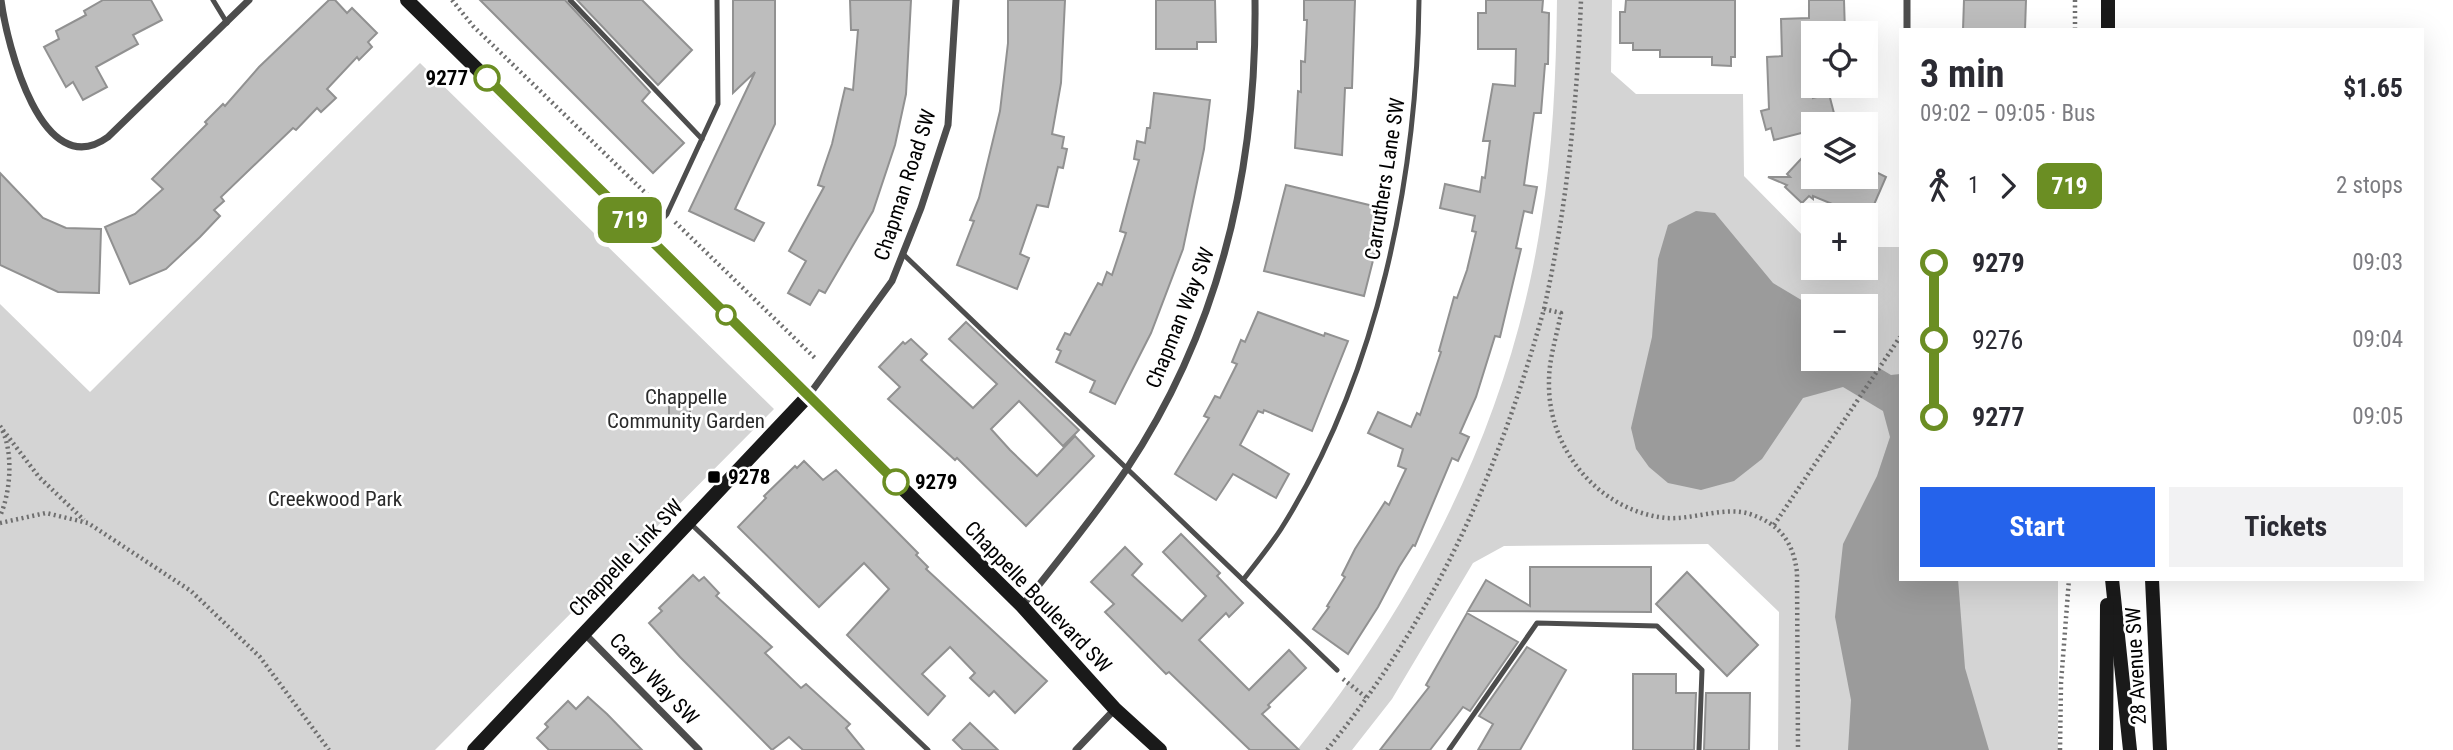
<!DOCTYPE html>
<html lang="en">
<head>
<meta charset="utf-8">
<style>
  :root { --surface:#fff; --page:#f2f2f3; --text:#2b2b33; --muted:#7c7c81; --accent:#2563eb }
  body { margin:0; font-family:"Roboto Condensed",sans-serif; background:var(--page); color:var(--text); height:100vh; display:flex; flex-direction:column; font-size:26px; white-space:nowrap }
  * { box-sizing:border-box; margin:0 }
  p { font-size:23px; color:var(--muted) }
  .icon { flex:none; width:38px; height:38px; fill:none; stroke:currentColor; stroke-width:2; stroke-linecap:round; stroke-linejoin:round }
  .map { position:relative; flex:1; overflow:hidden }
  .side { position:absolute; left:1899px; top:28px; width:525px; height:553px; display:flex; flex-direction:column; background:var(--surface); border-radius:0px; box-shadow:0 7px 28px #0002 }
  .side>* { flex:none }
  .badge { padding:0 14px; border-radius:10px; font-size:24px; line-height:46px }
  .controls { position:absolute; left:1801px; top:21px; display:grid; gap:14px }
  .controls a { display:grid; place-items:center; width:77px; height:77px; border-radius:0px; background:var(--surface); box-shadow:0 7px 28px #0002; font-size:35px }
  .map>.badge { position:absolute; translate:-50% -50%; box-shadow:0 0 0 4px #fff }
  .legs { display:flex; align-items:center; gap:10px; height:77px; padding:0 21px; font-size:23px }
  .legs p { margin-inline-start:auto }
  .summary { display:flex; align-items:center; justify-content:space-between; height:119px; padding:0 21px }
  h1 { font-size:38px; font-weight:700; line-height:52px }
  .button { display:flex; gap:14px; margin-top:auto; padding:14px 21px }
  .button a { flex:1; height:80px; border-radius:0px; background:var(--accent); color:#fff; font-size:28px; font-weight:700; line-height:80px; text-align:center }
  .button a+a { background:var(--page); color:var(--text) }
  ul { padding:0 21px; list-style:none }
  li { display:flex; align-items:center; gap:24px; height:77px; font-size:26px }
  li i { display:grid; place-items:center; width:10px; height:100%; margin:0 9px; background:currentColor }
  li i::after { content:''; width:18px; height:18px; margin:-9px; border:5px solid; border-radius:50%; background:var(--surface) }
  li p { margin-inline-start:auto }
  li:first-child i { background:linear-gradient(#0000 50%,currentColor 0) }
  li:last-child i { background:linear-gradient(currentColor 50%,#0000 0) }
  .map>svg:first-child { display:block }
</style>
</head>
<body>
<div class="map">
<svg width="2453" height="750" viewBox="0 0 2453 750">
  <rect width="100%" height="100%" fill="#fff"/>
  <g fill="#d4d4d4" fill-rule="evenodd">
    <path d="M1557 0H1612L1611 72 1636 94H1743L1744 176 1813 246V268H1866V247H1900V579H2058V750H1778L1779 612 1708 544 1504 546 1473 563 1392 699 1352 750H1297C1420 598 1511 417 1541 222 1553 148 1556 75 1557 0ZM1813 306H1866V359H1813Z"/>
    <path d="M420 63 774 409 435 750H0V304L90 392Z"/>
  </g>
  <path fill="#9b9b9b" d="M1696 211 1715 213 1773 283 1813 307V359H1864L1891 375 1900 374V579H1958L1965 668 1989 750H1848L1851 700 1835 617 1843 544 1877 476 1890 437 1883 411 1843 387 1803 398 1762 459 1734 481 1701 490 1668 483 1649 467 1636 449 1631 428 1652 337 1658 259 1668 225Z"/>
  <g fill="#bdbdbd" stroke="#919191" stroke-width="2">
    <path d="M103 0H151L162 20 133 35 138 44 96 67 107 87 83 100 73 82 66 87 44 47 59 39 56 31 86 15 84 11Z"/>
    <path d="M329 0H335L347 13 352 8 377 33 368 42 372 47 359 60 357 57 327 89 336 98 321 112 317 108 296 130 293 128 221 197 224 201 214 210 220 216 200 237 166 269 130 284 105 227 135 214 163 189 152 179 207 124 205 122 223 104 225 106 259 67Z"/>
    <path d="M480 0H565L650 92 642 101 684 143 653 173Z"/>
    <path d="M577 0H642L692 50 658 85Z"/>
    <path d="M733 0H775V124L735 209 764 223 754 241 689 211 755 72 733 93Z"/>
    <path d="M850 0H911L906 94 895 145 873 211 825 293 819 290 810 305 788 293 806 261 789 251 824 187 818 185 832 144 845 88 853 90 858 30H851Z"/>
    <path d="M1008 0H1065L1061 83 1052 134 1064 137 1062 148 1067 149 1063 168 1058 167 1048 207 1037 205 1020 254 1029 258 1017 289 957 265 974 221 970 220 979 198 1000 111 1008 43Z"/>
    <path d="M1156 0H1215L1216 42H1197V49H1156Z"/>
    <path d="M1304 0H1355L1352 88H1345L1342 155 1295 148 1298 91 1301 92V61L1305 62 1307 20H1304Z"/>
    <path d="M1486 0H1543L1542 12 1549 13 1548 64H1545L1541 113H1534L1524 185 1537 187 1532 213 1524 211 1516 248 1521 249 1500 337 1495 336 1476 397 1460 433 1469 437 1458 461 1452 458 1415 546 1413 545 1399 567 1378 607 1348 654 1313 629 1329 607 1327 606 1345 577 1342 575 1355 549 1385 502 1389 505 1406 469 1398 466 1403 449 1368 433 1378 412 1411 427 1417 413 1420 415 1441 352 1439 351 1454 297 1457 298 1467 270 1476 232 1472 231 1475 216 1440 208 1445 184 1480 192 1482 177 1485 178 1490 141H1483L1493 84 1515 86 1516 49H1478V13H1486Z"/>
    <path d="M1626 0H1735V57H1731V66L1712 65V57H1660V50H1633V43H1620V12H1625Z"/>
    <path d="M1809 0H1844L1845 33H1813V98L1829 94 1835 117 1811 123 1813 130 1774 140 1771 128 1766 130 1761 111 1769 109 1767 57 1782 56 1781 19 1809 18Z"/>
    <path d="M1964 0H2026L2025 30H1963Z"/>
    <path d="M1154 93 1210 100 1204 149 1183 249 1151 333 1115 404 1090 392 1095 381 1056 362 1061 351 1057 349 1065 333 1070 335 1098 283 1102 285 1107 272 1112 275 1126 233 1120 231 1139 160 1134 159 1137 141 1145 143 1147 128H1150Z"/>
    <path d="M1813 146V177H1866V167L1886 177 1866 223V215H1839L1842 208 1813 196V199L1809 196 1802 203 1785 187 1787 185 1768 177H1790L1787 174Z"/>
    <path d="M0 173 43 218 66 228 101 229 99 293 58 292 0 265Z"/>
    <path d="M1286 185 1386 209 1364 296 1264 271Z"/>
    <path d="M1258 312 1324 336 1325 333 1348 341 1312 431 1264 410 1263 413 1258 411 1240 445 1289 474 1276 498 1233 474 1216 500 1175 474 1209 418 1204 416 1215 396 1220 398 1237 364 1232 362 1241 340 1245 342Z"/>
    <path d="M966 322 1079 430 1063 446 1019 401 991 429 1010 450 1037 476 1075 436 1094 456 1026 526 957 458 955 460 888 399 900 387 879 367 903 342 905 344 911 339 927 354 921 360 973 408 997 384 949 339Z"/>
    <path d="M680 398 690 404V416L680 422 669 416V404Z"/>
    <path d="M804 461 823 480 836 470 918 553 916 555 928 567 926 569 1047 681 1015 713 994 691 989 696 970 678 975 673 950 647 922 674 945 696 928 715 847 635 889 589 864 563 819 607 738 527 766 498 764 496 795 466 797 468Z"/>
    <path d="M1181 534 1220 573 1217 576 1243 603 1229 617 1226 613 1199 640 1249 690 1289 650 1306 668 1268 705 1270 707 1262 714 1299 750H1250L1169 672 1166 674 1105 612 1114 604 1091 582 1125 547 1142 564 1132 575 1182 621 1206 596 1163 552Z"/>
    <path d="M1530 567H1651V612L1468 611 1486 580 1530 606Z"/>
    <path d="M1687 572 1758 645 1727 676 1656 604Z"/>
    <path d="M693 575 699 581 704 577 719 593 716 596 772 647 765 653 801 688 806 684 850 724 846 728 864 750H803L789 737 772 750 680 657 649 623 662 611 659 608Z"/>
    <path d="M1467 613 1518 642 1470 711 1463 707 1430 750H1380L1429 687 1426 685Z"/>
    <path d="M1527 647 1566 670 1520 750H1478L1493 724 1479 716Z"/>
    <path d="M1633 674H1676V693H1696L1694 750H1633Z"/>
    <path d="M1706 693H1750L1749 750H1704Z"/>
    <path d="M588 697 607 714 642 750H549L537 738 548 727 545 724 568 701 576 709Z"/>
    <path d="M970 723 998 750H963L953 740Z"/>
  </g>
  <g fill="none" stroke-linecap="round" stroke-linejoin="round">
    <g stroke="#6f6f6f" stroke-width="4.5" stroke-dasharray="2 3.5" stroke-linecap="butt">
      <path d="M452 0 473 26 659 206"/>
      <path d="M2075 0V30"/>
      <path d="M675 222 817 360"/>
      <path d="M1544 309C1567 207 1577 104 1581 0"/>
      <path d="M0 426C14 449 11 492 0 516"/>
      <path d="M3 430 39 477 84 520"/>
      <path d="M0 523 46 513 88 523 191 591 260 657 329 750"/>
      <path d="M1774 525 1900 337"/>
      <path d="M1343 679 1367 698"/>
      <path d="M1327 750C1434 618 1499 472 1544 309L1561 313C1557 335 1549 358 1549 381 1547 449 1599 511 1666 518 1692 520 1725 506 1750 514 1780 524 1793 542 1797 572L1798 750"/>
      <path d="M2060 750 2061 683 2069 579"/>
    </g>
    <g stroke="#4d4d4d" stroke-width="5">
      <path d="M213 0 227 23"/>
      <path d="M570 0 702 139"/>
      <path d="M649 234 667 214 718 104 717 0"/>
      <path d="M903 254 1337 670"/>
      <path d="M690 523 928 750"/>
      <path d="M1243 580C1256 563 1270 546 1281 529 1378 375 1417 179 1419 0"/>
      <path d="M1449 750 1537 623 1657 626 1702 670 1699 750"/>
    </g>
    <g stroke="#4d4d4d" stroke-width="7">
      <path d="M1 0C7 45 42 185 108 137L249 0"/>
      <path d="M1907 0V30"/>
      <path d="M809 395 892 281 921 208 948 125 956 0"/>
      <path d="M1022 606C1058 561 1094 517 1126 470 1220 329 1257 168 1255 0"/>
      <path d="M584 633 699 750"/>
      <path d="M1076 750 1115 709"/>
    </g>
    <g stroke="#1a1a1a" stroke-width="14">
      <path d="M407 0 1022 606 1115 709 1160 750"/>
      <path d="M2108 0V30"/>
      <path d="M2112 579 2130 750"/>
      <path d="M2152 579 2160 750"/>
      <path d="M474 750 808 396"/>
      <path d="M2106 750 2107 605"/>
    </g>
  </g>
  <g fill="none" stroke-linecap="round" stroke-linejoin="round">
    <g stroke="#fff" stroke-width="16">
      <path id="line-1" d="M487 78 896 482"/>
    </g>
    <use href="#line-1" stroke="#6b8e23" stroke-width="10"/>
  </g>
  <g fill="#fff" stroke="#6b8e23" stroke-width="3.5">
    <circle cx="487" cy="78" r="12"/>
    <circle cx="726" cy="315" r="9"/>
    <circle cx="896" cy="482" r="12"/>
  </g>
  <rect fill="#000" stroke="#fff" stroke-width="2.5" x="707" y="470" width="14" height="14" rx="3.5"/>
  <g text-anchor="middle" stroke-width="5" stroke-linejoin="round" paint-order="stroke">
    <g font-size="21" font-weight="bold" fill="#000" stroke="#fff" text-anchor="end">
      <text x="468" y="85">9277</text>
      <text x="915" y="489" text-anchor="start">9279</text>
    </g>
    <g font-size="21" fill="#000" stroke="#fff">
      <text transform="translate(1385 179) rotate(-81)" y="7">Carruthers Lane SW</text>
      <text transform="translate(905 185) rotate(-72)" y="7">Chapman Road SW</text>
      <text transform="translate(1180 318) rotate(-68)" y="7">Chapman Way SW</text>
      <text transform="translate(626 558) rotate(-46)" y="7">Chappelle Link SW</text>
      <text transform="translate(1038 597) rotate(46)" y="7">Chappelle Boulevard SW</text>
      <text transform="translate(2136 666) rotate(-93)" y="7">28 Avenue SW</text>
      <text transform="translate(654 679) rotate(46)" y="7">Carey Way SW</text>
    </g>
    <g font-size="21" fill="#2b2b2b" stroke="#fff">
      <text x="686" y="404">Chappelle<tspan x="686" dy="24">Community Garden</tspan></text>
      <text x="335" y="506">Creekwood Park</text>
    </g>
    <g font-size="21" font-weight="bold" fill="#000" stroke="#fff" text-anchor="start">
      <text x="728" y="484">9278</text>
    </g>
  </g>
</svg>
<div class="controls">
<a><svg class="icon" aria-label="locate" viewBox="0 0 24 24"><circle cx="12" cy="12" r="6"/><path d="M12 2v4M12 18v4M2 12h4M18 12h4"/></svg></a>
<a><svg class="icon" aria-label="layers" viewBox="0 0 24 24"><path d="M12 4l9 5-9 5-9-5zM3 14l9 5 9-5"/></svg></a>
<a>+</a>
<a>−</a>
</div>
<b class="badge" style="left:630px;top:220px;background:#6b8e23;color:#fff">719</b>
<section class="side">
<div class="summary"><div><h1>3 min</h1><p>09:02 – 09:05 · Bus</p></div><b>$1.65</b></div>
<div class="legs"><svg class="icon" aria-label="walk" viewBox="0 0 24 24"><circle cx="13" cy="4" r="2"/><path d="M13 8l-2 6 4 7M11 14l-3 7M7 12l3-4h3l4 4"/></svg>1<svg class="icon" aria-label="forward" viewBox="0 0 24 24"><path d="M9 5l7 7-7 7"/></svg><b class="badge" style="background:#6b8e23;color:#fff">719</b><p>2 stops</p></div>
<ul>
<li><i style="color:#6b8e23"></i><b>9279</b><p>09:03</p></li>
<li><i style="color:#6b8e23"></i><span>9276</span><p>09:04</p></li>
<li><i style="color:#6b8e23"></i><b>9277</b><p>09:05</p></li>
</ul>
<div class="button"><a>Start</a><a>Tickets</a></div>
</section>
</div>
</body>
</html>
